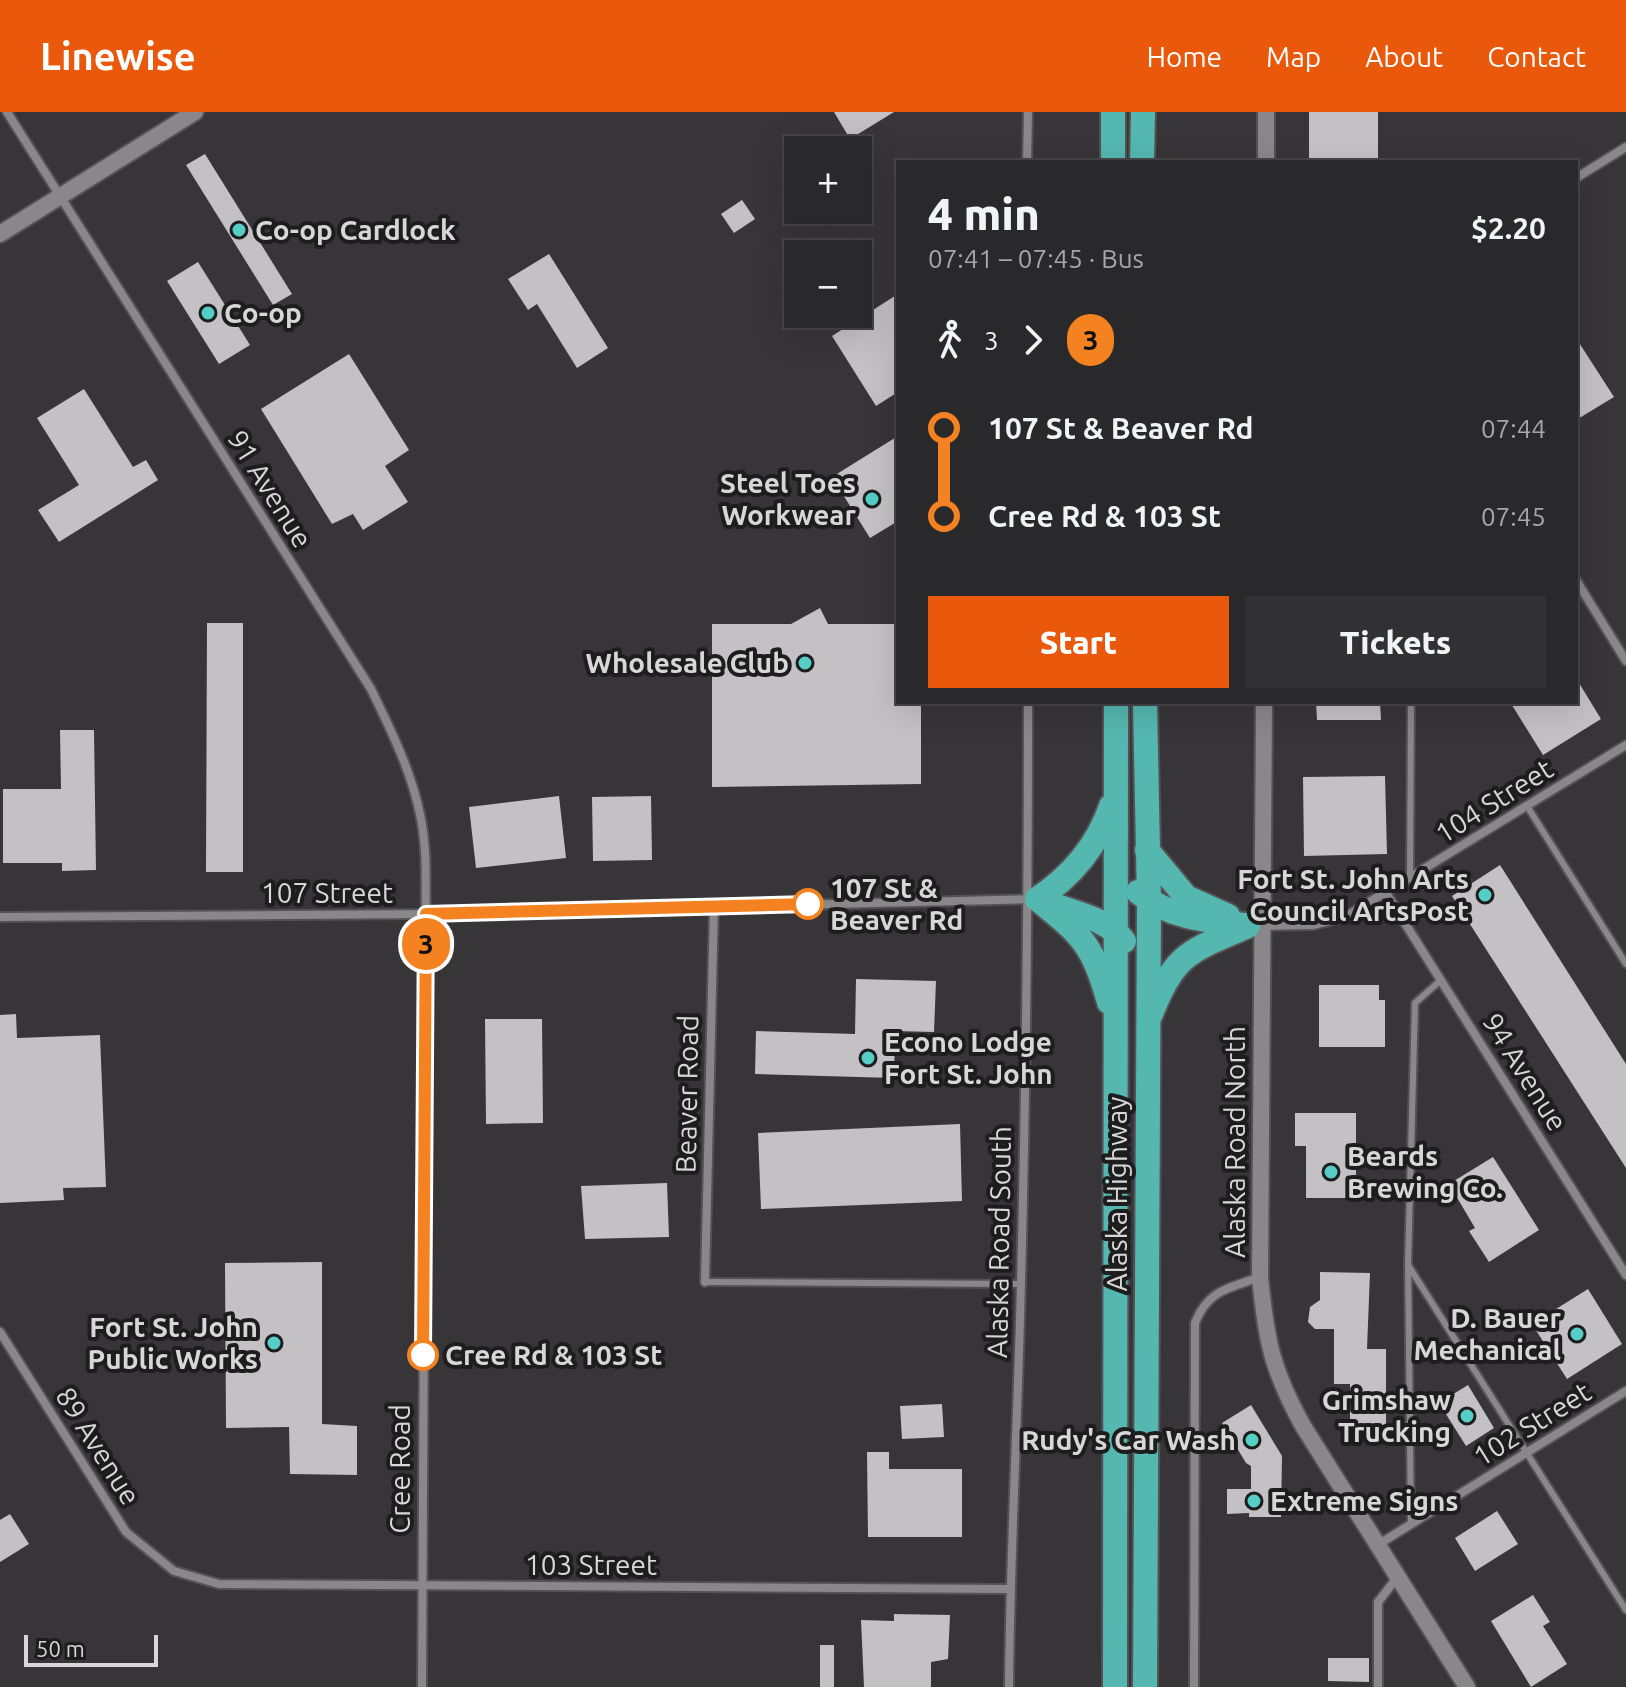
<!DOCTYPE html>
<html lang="en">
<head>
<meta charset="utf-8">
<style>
  :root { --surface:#29282a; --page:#313032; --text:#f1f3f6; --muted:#a5a6a8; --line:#454447; --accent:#ea580c }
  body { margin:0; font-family:Ubuntu,sans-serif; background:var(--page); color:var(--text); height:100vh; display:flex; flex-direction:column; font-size:30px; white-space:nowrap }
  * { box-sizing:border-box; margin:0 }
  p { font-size:26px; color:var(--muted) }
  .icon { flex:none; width:44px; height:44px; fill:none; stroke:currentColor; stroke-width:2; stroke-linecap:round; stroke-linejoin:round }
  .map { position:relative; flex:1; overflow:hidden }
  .panel { position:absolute; left:896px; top:48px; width:682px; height:544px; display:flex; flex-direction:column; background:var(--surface); border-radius:0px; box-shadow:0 8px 32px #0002,0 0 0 2px var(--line) }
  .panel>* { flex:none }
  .badge { padding:0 16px; border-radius:26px; font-size:28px; line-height:52px }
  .fabs { position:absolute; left:784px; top:24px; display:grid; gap:16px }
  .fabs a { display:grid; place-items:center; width:88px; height:88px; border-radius:0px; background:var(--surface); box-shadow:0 8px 32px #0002,0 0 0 2px var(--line); font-size:40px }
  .scale { position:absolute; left:24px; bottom:20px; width:134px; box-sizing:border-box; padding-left:8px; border:4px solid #d8d7d8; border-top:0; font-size:22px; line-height:28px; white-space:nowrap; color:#d8d7d8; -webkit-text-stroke:6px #1e1d1e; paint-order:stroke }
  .map>.badge { position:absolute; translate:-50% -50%; box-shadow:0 0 0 4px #fff }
  .legs { display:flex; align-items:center; gap:12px; height:88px; padding:0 32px; font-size:26px }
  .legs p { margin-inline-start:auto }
  .summary { display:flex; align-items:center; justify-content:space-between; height:136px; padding:0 32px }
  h1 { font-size:44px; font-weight:800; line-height:60px }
  .action { display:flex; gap:16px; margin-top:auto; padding:16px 32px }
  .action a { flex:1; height:92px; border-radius:0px; background:var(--accent); color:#fff; font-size:32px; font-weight:800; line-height:92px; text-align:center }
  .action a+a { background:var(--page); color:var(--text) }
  ul { padding:0 32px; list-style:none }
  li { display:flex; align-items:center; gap:28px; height:88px; font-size:30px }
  li i { display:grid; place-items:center; width:12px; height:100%; margin:0 10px; background:currentColor }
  li i::after { content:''; width:20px; height:20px; margin:-10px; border:6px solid; border-radius:50%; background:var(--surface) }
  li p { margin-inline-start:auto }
  li:first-child i { background:linear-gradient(#0000 50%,currentColor 0) }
  li:last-child i { background:linear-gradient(currentColor 50%,#0000 0) }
  header { display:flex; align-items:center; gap:48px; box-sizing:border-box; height:112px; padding:0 40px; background:var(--accent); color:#fff }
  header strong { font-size:38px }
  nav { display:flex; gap:44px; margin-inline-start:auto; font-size:28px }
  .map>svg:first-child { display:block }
</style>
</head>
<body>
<header>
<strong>Linewise</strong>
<nav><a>Home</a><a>Map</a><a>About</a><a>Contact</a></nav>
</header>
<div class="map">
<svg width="1626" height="1575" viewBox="0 0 1626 1575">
  <rect width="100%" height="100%" fill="#373538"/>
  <g fill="#c3c1c4">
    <path d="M834 0H894L850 27Z"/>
    <rect x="1309" y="0" width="69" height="50"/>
    <path d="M205 42 292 182 273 193 186 53Z"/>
    <path d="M742 88 755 107 734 121 721 102Z"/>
    <path d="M549 142 608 236 577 256 537 192 528 198 508 167Z"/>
    <path d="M198 150 250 233 219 252 167 169Z"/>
    <path d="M898 182V280L876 294 832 224Z"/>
    <path d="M1576 226 1614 285 1576 308Z"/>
    <path d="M349 242 409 338 385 354 408 390 363 418 353 402 332 412 261 297Z"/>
    <path d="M84 277 133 355 146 348 158 368 59 430 38 398 79 373 37 306Z"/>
    <path d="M898 324V409L870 426 832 365Z"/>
    <path d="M820 496 828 512H898V590H921V672L712 675V512H791Z"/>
    <path d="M207 511H243V760H206Z"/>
    <path d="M1576 566 1601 607 1543 643 1510 590H1576Z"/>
    <path d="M1316 590H1380L1381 608H1317Z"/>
    <path d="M60 618H94L96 758 62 759V751H3V677H61Z"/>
    <path d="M1385 664 1387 742 1304 744 1303 665Z"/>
    <path d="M559 684 566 746 476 756 469 695Z"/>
    <path d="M651 684 652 748 593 749 592 685Z"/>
    <path d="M1500 753 1626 952V1056L1452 784Z"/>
    <path d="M856 867 936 869 934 920 895 919 894 966 755 962 756 919 855 922Z"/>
    <path d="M1319 873H1379V888H1385V935H1319Z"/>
    <path d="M16 902 17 926 100 923 106 1075 63 1076 64 1088 0 1091V903Z"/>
    <path d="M485 907H542L543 1011 486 1012Z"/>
    <path d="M1295 1001H1356V1086H1306V1034H1295Z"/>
    <path d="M960 1012 962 1089 761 1097 758 1021Z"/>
    <path d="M1493 1045 1539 1118 1489 1150 1469 1119 1475 1116 1449 1072Z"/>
    <path d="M667 1071 669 1125 585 1127 581 1074Z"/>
    <path d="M322 1150V1312L357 1314V1363L290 1362 289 1315 226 1316 225 1151Z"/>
    <path d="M1320 1160 1370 1161 1367 1237H1386V1313H1350V1272H1334V1217H1315L1308 1210 1310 1195 1320 1188Z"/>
    <path d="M1588 1177 1622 1232 1567 1267 1532 1212Z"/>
    <path d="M1468 1273 1494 1316 1466 1334 1439 1291Z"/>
    <path d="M942 1292 944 1325 902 1327 900 1294Z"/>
    <path d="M1251 1293 1282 1344 1281 1405H1249V1401L1227 1402V1377H1251V1354L1246 1351 1222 1311Z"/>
    <path d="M867 1340H889V1357H962V1425H868Z"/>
    <path d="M1497 1399 1518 1432 1475 1459 1455 1426Z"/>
    <path d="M10 1402 29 1432 0 1450V1408Z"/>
    <path d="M1533 1483 1550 1510 1543 1514 1567 1552 1531 1575 1491 1509Z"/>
    <path d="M894 1502 950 1503 948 1547 931 1550V1575H864L861 1508 894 1509Z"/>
    <rect x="820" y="1533" width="14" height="42"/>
    <path d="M1328 1546H1369V1570L1328 1569Z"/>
  </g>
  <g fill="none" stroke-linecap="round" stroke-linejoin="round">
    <g stroke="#535153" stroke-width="10">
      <g id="lane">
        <path d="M1527 694 1626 852"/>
        <path d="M1410 767 1411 590"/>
        <path d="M1408 1153 1626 1498"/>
        <path d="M705 1170 1021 1172"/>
        <path d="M1411 1413 1408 1152 1415 891 1441 868"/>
      </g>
    </g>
    <g stroke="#535153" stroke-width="12">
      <g id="street">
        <path d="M7 0 371 577C394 624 419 675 424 728 427 752 425 778 426 802L422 1575"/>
        <path d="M1027 50 1028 0"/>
        <path d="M1576 66 1626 35"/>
        <path d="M1576 468 1626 549"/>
        <path d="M1386 781 1626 1163"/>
        <path d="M0 805 426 802 1035 787"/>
        <path d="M1260 814 1313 813 1345 805 1626 633"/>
        <path d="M705 1170 714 794"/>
        <path d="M0 1220 126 1420 174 1459 219 1472 1010 1477"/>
        <path d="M1379 1432 1626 1279"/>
        <path d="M1009 1575C1010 1440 1018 1305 1021 1170 1026 977 1028 783 1028 590"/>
        <path d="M1194 1575 1195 1211C1208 1178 1229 1176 1260 1165"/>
        <path d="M1378 1575V1490L1399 1463"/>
      </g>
    </g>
    <g stroke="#535153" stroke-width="20">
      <g id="secondary">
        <path d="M1266 50V0"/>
        <path d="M0 122 195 0"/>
        <path d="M1264 590 1260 1165C1266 1228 1272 1258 1303 1314L1467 1575"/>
      </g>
    </g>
    <g stroke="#535153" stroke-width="28">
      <g id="highway">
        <path d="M1113 50V0"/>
        <path d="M1142 50 1143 0"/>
        <path d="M1145 590 1149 789 1145 1575"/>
        <path d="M1147 738 1186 785 1228 804"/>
        <path d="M1138 780C1169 806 1207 809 1246 813"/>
        <path d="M1037 787C1084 825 1092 832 1109 890"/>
        <path d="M1037 787C1071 765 1098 733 1111 694"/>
        <path d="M1051 792C1075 801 1108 807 1124 829"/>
        <path d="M1151 902C1175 840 1191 839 1248 814"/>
        <path d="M1115 1575 1116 590"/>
      </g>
    </g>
    <use href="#lane" stroke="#89878a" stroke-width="6"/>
    <use href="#street" stroke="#89878a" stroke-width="8"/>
    <use href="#secondary" stroke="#89878a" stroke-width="16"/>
    <use href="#highway" stroke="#54b7b0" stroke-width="24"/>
  </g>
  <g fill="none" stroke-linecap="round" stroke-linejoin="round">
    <g stroke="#fff" stroke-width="18">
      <path id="line-1" d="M423 1243 426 802 808 792"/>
    </g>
    <use href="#line-1" stroke="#f58220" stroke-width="12"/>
  </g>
  <g fill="#55cec5" stroke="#1e1d1e" stroke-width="3">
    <circle cx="239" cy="118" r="8"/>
    <circle cx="208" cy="201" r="8"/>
    <circle cx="872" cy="387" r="8"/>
    <circle cx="805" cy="551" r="8"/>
    <circle cx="1485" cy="783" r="8"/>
    <circle cx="868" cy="946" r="8"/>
    <circle cx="1331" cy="1060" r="8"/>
    <circle cx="1577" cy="1222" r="8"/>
    <circle cx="274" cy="1231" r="8"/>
    <circle cx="1467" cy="1304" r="8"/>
    <circle cx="1252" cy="1328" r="8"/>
    <circle cx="1254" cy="1389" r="8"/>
  </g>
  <g fill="#fff" stroke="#f58220" stroke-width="4">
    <circle cx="808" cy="792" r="14"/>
    <circle cx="423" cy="1243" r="14"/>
  </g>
  <g text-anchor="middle" stroke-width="8" stroke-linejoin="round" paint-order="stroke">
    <g font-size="28" font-weight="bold" fill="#d8d7d8" stroke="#1e1d1e" text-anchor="end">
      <text x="255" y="128" text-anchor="start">Co-op Cardlock</text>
      <text x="224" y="211" text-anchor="start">Co-op</text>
      <text x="856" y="381">Steel Toes<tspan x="856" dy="32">Workwear</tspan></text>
      <text x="789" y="561">Wholesale Club</text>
      <text x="1469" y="777">Fort St. John Arts<tspan x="1469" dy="32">Council ArtsPost</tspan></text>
      <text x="884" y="940" text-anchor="start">Econo Lodge<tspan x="884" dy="32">Fort St. John</tspan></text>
      <text x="1347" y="1054" text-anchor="start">Beards<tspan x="1347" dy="32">Brewing Co.</tspan></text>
      <text x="1561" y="1216">D. Bauer<tspan x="1561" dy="32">Mechanical</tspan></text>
      <text x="258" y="1225">Fort St. John<tspan x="258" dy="32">Public Works</tspan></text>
      <text x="1451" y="1298">Grimshaw<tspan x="1451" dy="32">Trucking</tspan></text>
      <text x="1236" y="1338">Rudy's Car Wash</text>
      <text x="1270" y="1399" text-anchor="start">Extreme Signs</text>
    </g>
    <g font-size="28" fill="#d8d7d8" stroke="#1e1d1e">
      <text transform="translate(270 377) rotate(58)" y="10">91 Avenue</text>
      <text transform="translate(1494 689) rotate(-32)" y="10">104 Street</text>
      <text x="327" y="791">107 Street</text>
      <text transform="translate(1525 960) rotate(58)" y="10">94 Avenue</text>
      <text transform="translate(687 982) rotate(-89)" y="10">Beaver Road</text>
      <text transform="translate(1235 1030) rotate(-90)" y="10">Alaska Road North</text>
      <text transform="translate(1117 1082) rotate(-90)" y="10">Alaska Highway</text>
      <text transform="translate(999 1130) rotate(-89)" y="10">Alaska Road South</text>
      <text transform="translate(1532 1312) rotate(-32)" y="10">102 Street</text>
      <text transform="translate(98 1334) rotate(58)" y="10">89 Avenue</text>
      <text transform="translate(400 1357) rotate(-90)" y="10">Cree Road</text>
      <text x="591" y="1463">103 Street</text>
    </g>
    <g font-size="28" font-weight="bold" fill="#d8d7d8" stroke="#1e1d1e" text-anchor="start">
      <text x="830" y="786">107 St &amp;<tspan x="830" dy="32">Beaver Rd</tspan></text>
      <text x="445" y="1253">Cree Rd &amp; 103 St</text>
    </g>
  </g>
</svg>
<div class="fabs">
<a>+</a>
<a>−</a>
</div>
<div class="scale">50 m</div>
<b class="badge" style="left:426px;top:832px;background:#f58220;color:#111">3</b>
<section class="panel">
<div class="summary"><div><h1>4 min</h1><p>07:41 – 07:45 · Bus</p></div><b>$2.20</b></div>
<div class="legs"><svg class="icon" aria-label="walk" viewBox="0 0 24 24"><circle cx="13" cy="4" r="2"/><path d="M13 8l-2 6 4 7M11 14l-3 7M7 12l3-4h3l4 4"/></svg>3<svg class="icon" aria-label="forward" viewBox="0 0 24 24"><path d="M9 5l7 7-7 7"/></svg><b class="badge" style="background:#f58220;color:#111">3</b></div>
<ul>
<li><i style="color:#f58220"></i><b>107 St &amp; Beaver Rd</b><p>07:44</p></li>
<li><i style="color:#f58220"></i><b>Cree Rd &amp; 103 St</b><p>07:45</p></li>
</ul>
<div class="action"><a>Start</a><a>Tickets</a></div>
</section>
</div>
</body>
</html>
